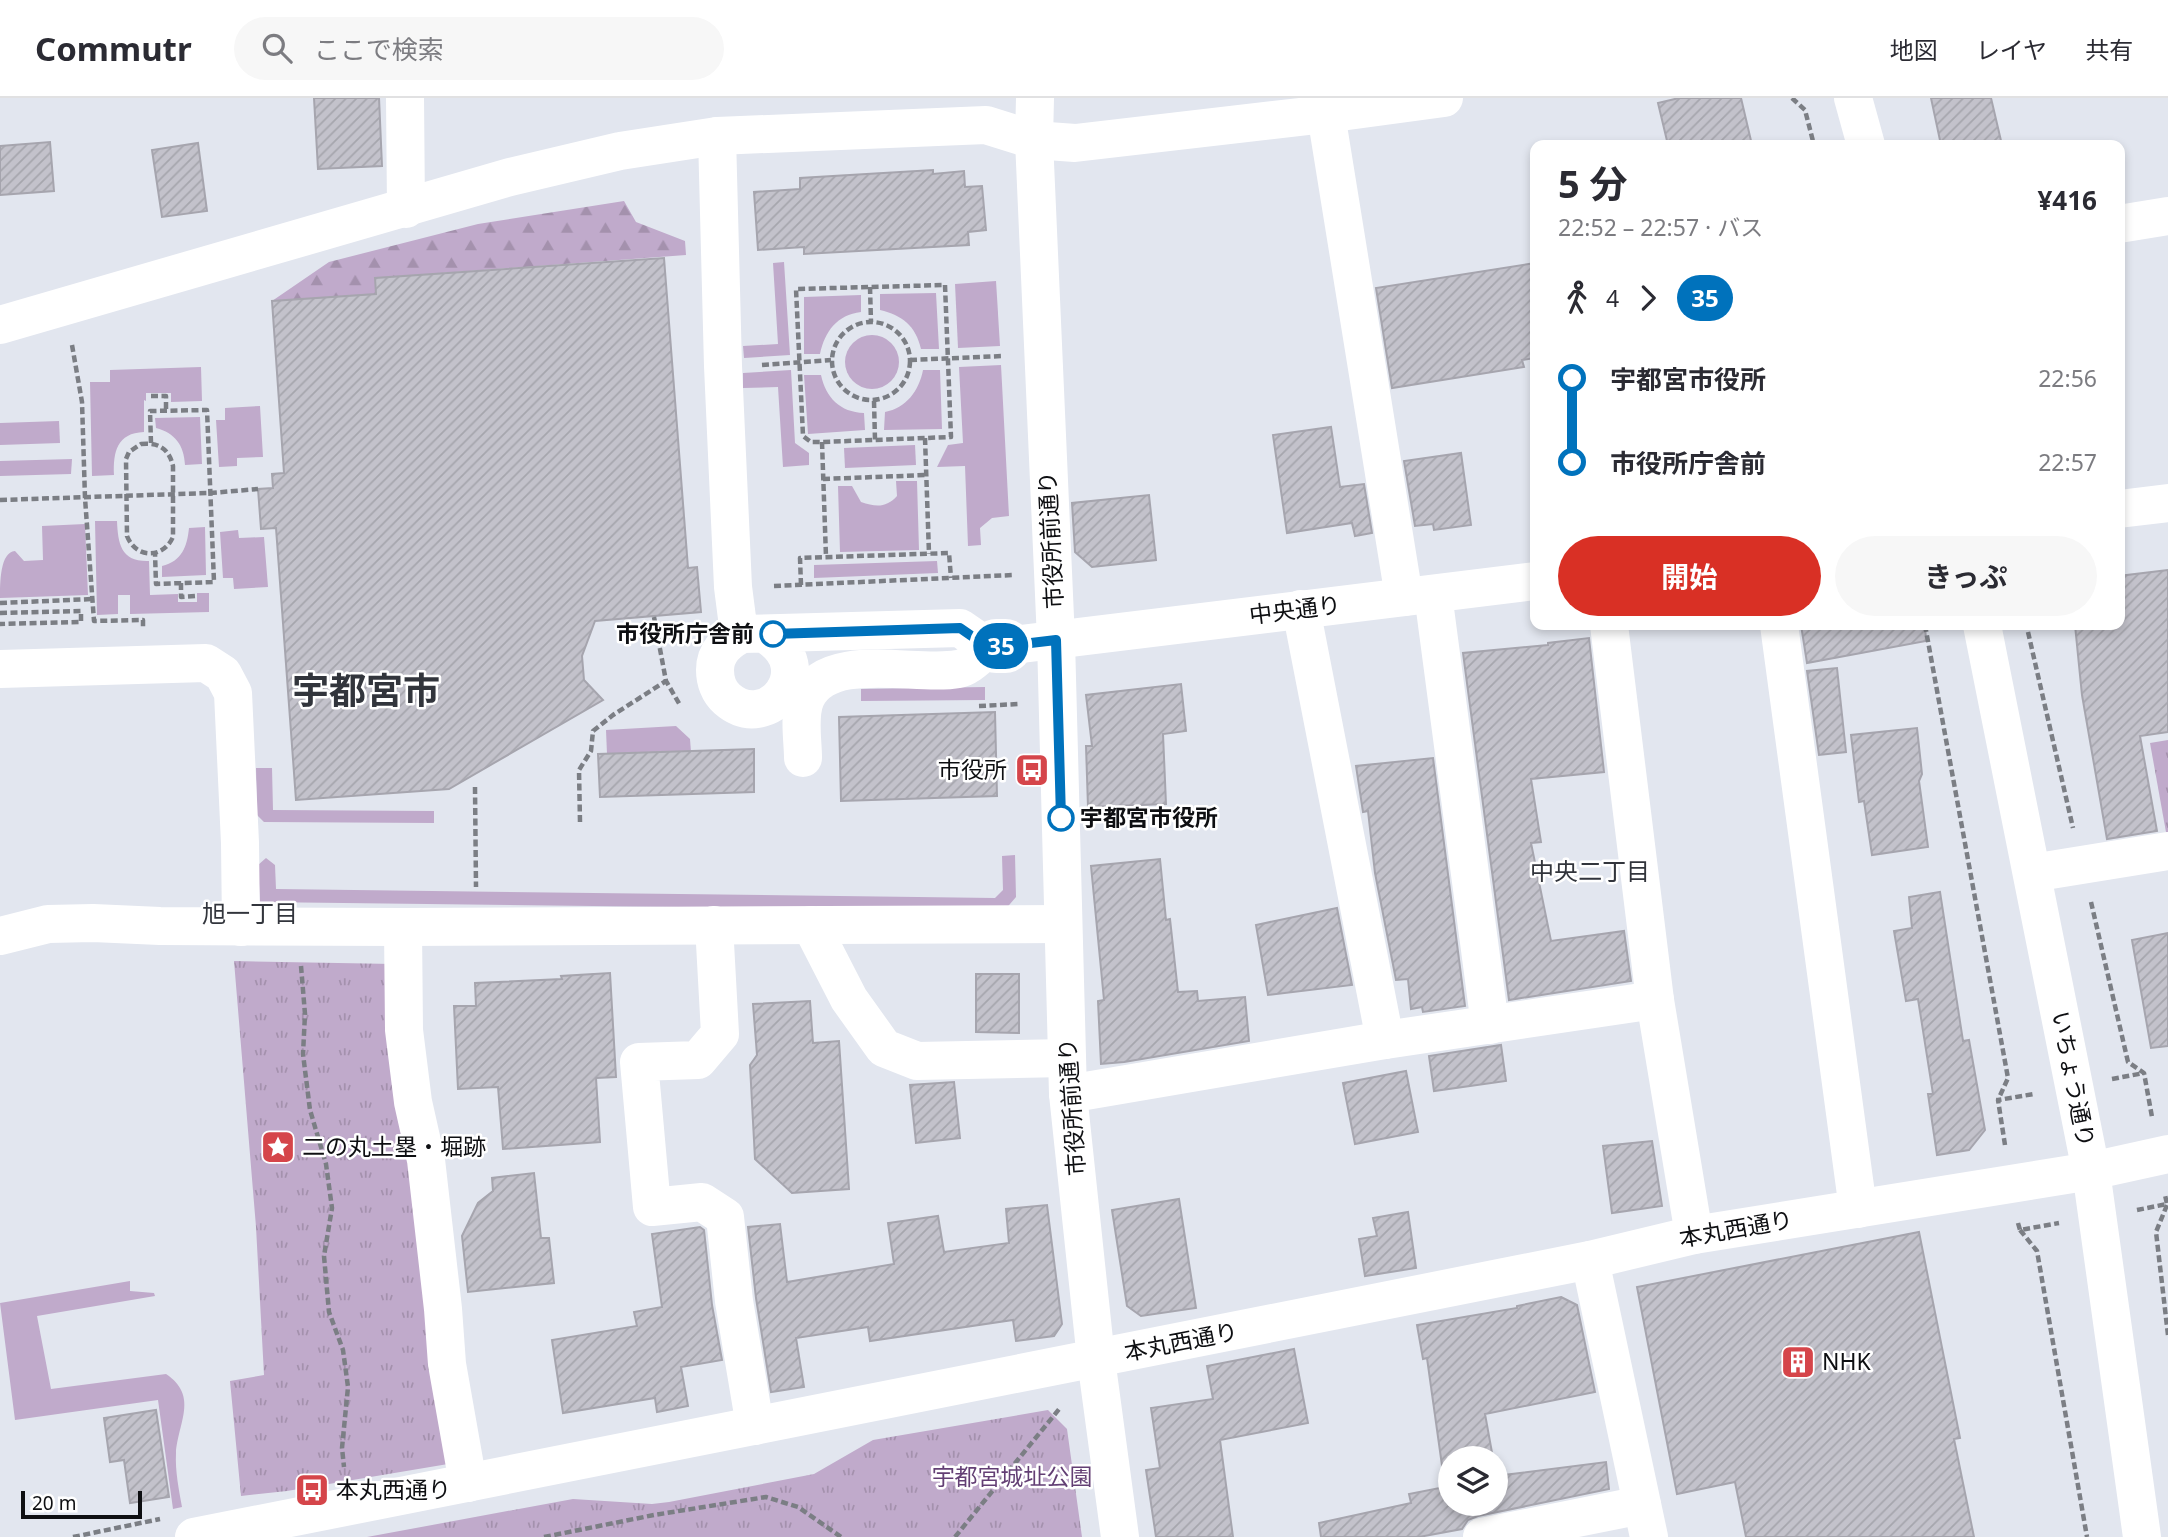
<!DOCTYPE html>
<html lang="ja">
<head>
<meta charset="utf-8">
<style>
  :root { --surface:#fff; --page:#f7f7f7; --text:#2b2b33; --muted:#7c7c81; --line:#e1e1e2; --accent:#d93025 }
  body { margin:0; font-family:"Noto Sans","Noto Sans JP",sans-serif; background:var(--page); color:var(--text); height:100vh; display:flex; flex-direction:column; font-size:26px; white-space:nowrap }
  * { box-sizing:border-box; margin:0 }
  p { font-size:23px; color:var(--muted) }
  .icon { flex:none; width:38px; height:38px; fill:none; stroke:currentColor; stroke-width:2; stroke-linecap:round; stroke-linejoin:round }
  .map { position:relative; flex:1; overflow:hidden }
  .details { position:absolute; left:1530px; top:42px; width:595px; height:490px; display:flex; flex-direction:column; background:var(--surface); border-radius:14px; box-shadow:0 4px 10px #0003 }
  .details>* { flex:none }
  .badge { padding:0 14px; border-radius:23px; font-size:24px; line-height:46px }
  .controls { position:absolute; left:1438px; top:1348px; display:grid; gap:14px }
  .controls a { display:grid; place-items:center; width:70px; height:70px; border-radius:50%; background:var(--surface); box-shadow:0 4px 10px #0003; font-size:35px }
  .scale { position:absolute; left:21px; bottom:18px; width:121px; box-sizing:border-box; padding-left:7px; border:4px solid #0e0f12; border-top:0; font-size:19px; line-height:24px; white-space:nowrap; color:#0e0f12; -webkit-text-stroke:5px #fff; paint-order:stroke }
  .map>.badge { position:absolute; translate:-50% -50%; box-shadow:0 0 0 4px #fff }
  .legs { display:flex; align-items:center; gap:10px; height:77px; padding:0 28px; font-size:23px }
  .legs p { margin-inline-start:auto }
  .head { display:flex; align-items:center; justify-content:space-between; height:119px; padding:0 28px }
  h1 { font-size:38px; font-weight:700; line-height:52px }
  .action { display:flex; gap:14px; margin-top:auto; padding:14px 28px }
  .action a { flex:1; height:80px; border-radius:42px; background:var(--accent); color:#fff; font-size:28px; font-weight:700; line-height:80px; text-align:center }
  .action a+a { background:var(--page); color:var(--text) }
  ul { padding:0 28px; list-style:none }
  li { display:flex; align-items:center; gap:24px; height:84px; font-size:26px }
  li i { display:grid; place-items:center; width:10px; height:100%; margin:0 9px; background:currentColor }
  li i::after { content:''; width:18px; height:18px; margin:-9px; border:5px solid; border-radius:50%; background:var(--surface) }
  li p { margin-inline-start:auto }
  li:first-child i { background:linear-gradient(#0000 50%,currentColor 0) }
  li:last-child i { background:linear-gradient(currentColor 50%,#0000 0) }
  header { display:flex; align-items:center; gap:42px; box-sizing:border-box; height:98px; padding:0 35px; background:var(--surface); border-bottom:2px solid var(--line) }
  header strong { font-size:33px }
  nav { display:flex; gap:38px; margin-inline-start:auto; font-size:24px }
  .search { width:490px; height:63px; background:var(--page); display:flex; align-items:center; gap:18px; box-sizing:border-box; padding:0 24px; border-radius:38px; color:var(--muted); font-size:26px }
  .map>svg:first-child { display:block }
</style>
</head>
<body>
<header>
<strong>Commutr</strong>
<div class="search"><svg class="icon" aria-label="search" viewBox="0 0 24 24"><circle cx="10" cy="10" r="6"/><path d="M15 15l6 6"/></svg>ここで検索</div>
<nav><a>地図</a><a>レイヤ</a><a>共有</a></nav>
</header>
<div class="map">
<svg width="2168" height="1439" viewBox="0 0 2168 1439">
  <defs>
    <pattern id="forest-firs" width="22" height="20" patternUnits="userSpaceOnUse" patternTransform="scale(1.75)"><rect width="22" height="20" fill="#c0aacb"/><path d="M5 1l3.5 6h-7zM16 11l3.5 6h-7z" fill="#a491ad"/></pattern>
    <pattern id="park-tufts" width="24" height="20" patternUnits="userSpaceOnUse" patternTransform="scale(1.75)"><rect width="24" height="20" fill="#c0aacb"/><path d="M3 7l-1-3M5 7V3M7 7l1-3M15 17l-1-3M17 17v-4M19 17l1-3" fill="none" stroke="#a491ad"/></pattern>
    <pattern id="building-hatch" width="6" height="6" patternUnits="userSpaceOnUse" patternTransform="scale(1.75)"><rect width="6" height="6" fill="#c3c2cb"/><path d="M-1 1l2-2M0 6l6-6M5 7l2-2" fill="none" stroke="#a6a6ad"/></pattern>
  </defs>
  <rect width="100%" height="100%" fill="#e2e6ef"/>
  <g fill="#c0aacb">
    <path d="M784 164 790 257 744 260 743 248 778 246 773 165Z"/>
    <path d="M996 183 1000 248 958 250 955 186Z"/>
    <path d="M936 195 939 251H921C916 228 902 217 880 212V196Z"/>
    <path d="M861 197V214C837 217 825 233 820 256H804V199Z"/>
    <circle cx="872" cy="264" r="27"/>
    <path d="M1001 267 1009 418 992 420 980 430 981 447 968 448 965 368 937 369 948 347 963 345 959 269Z"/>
    <path d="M201 269 202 303 171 304V295H146V303L144 302V334C117 335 113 354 114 377L92 378 90 284H110V272Z"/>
    <path d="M791 272 795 345 809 355V367L783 369 778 289 743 290V275Z"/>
    <path d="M923 272H940L942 331 884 332 885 314C906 310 919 293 923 272Z"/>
    <path d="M804 277H821C826 300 840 314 864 315L865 332 808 336Z"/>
    <path d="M260 308 263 359 237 360V368L219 369 216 322H225V310Z"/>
    <path d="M200 319 202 366 185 367C184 347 175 335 156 330L155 320Z"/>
    <path d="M59 323 60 345 0 347V325Z"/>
    <path d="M915 347 916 367 845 370 844 350Z"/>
    <path d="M72 361 71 376 0 378V363Z"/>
    <path d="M896 383H917L919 452 840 454 838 388H852L861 404C876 409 886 410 897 398Z"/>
    <path d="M95 423H117C118 446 121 464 149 463L150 497 178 496V504H197V495H209V514L130 516V497H118V516L97 517Z"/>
    <path d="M85 426 88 497 0 500C0 485 0 454 15 453L24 463 43 462 42 428Z"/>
    <path d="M205 429 206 477 162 479V468C182 463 187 449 189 430Z"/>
    <path d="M238 432 239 440 264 439 268 489 234 491 233 480H223L220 434Z"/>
    <path d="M937 463 938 475 814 480V467Z"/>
    <path d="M985 589V602L861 603V591Z"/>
    <path d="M676 628 690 641 691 654 607 656 606 632Z"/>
    <path d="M256 670H272L273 712 434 713V725L264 724 257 717Z"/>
    <path d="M1015 757 1016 799 1004 813 260 804 258 767 266 760 275 767 276 791 995 800 1003 792 1002 758Z"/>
    <path d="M130 1183V1193L154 1195 155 1198 37 1218 51 1291 166 1276C199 1298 178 1325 176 1355 175 1373 179 1392 182 1409L173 1411 158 1302 15 1322 0 1205Z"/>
  </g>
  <path fill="url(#forest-firs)" d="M624 103 636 124 685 143 686 157 375 180 376 196 272 203 329 164 478 126Z"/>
  <g fill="url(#park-tufts)">
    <path d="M2168 642V734H2166L2150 645Z"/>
    <path d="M234 863 394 866 454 1365 287 1393 241 1398 230 1283 264 1277 256 1129Z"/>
    <path d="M1048 1312 1067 1331 1082 1439H367L573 1401 652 1406 669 1404 814 1376 873 1342Z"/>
  </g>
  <g fill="url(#building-hatch)" stroke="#a6a5ae" stroke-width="2">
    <path d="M314 0H379L382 68 318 71Z"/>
    <path d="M1679 0H1741L1752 47H1668L1658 5Z"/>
    <path d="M1931 0H1991L2002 47H1941Z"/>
    <path d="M50 44 54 93 0 97V48Z"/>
    <path d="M198 45 207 113 162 119 152 52Z"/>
    <path d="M933 72V76L964 73 965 89 982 88 986 132 968 134 969 147 804 156V149L758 152 754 94 800 91V80Z"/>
    <path d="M664 160 688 470 697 469 701 514 595 523 582 558 584 582 603 602 449 691 296 702 276 430 261 431 258 391 273 390 272 376 284 375 272 203 376 196 375 180Z"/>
    <path d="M1535 165V260L1522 262 1524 269 1392 290 1376 190Z"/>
    <path d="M1331 329 1340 389 1364 386 1372 435 1355 438 1352 425 1287 435 1273 337Z"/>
    <path d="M1461 355 1471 427 1434 432 1433 426 1415 428 1404 363Z"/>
    <path d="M1149 397 1156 462 1092 469 1075 454 1072 405Z"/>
    <path d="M2168 472V634L2140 638 2157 733 2107 741 2082 597 2075 527H2119V478Z"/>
    <path d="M1801 527H1925L1926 543 1807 565Z"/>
    <path d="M1589 540 1604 674 1531 681 1541 744 1531 745 1551 843 1624 833 1631 883 1509 902 1463 555 1548 547V545Z"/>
    <path d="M1837 570 1846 654 1819 657 1807 573Z"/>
    <path d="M1181 586 1186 633 1163 636 1166 706 1088 709 1086 648H1092L1086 597Z"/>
    <path d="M995 614 997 698 841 703 839 619Z"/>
    <path d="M1917 630 1922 676 1919 683 1928 749 1872 757 1864 703 1859 704 1851 637Z"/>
    <path d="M754 651V694L600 699 598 656Z"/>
    <path d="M1433 660 1465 908 1423 914 1422 909 1411 911 1408 881 1396 882 1375 775 1368 713 1363 714 1356 668Z"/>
    <path d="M1160 761 1166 822 1170 821 1178 894 1197 893 1198 903 1245 899 1249 943 1124 964 1101 966 1098 903 1104 902 1091 768Z"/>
    <path d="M1940 794 1963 943 1969 942 1985 1032 1969 1052 1937 1057 1928 996H1933L1918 901 1906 903 1894 833 1912 830 1909 799Z"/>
    <path d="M1337 810 1352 887 1268 897 1256 827Z"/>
    <path d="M2168 835V948L2151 950 2132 842Z"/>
    <path d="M610 875 616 979 596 980 600 1044 503 1051 498 989 458 991 454 908H476L475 885 562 881 561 878Z"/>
    <path d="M976 876H1019V935L976 934Z"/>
    <path d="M810 903 813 945 839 943 849 1091 792 1095 755 1061 750 967 757 957 753 906Z"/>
    <path d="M1501 947 1506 983 1434 993 1429 958Z"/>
    <path d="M1406 973 1418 1034 1355 1046 1343 985Z"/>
    <path d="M954 984 960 1040 916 1045 910 987Z"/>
    <path d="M1652 1043 1662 1108 1612 1115 1603 1048Z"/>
    <path d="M534 1075 541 1140H549L554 1185 468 1194 462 1138 478 1105 493 1093 492 1080Z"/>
    <path d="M1179 1101 1196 1210 1141 1218 1127 1208 1112 1112Z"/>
    <path d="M1047 1107 1062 1226 1054 1238 1016 1243 1013 1222 870 1243 868 1229 796 1240 804 1289 771 1294 756 1200 748 1129 780 1126 787 1184 894 1166 888 1125 938 1118 944 1154 1009 1145 1006 1111Z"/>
    <path d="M1408 1114 1416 1170 1365 1178 1359 1141 1377 1138 1373 1120Z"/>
    <path d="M700 1129 704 1132 712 1207 722 1262 681 1269 688 1308 657 1314 655 1300 563 1315 552 1242 637 1228 634 1214 662 1209 652 1136Z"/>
    <path d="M1919 1134 1960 1340 1954 1341 1974 1439H1746L1735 1384 1677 1396 1637 1189Z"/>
    <path d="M1561 1199 1577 1207 1595 1294 1485 1316 1493 1360H1451V1405H1496V1378L1606 1364 1609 1391 1478 1418 1468 1422 1462 1431 1419 1439H1321L1319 1425 1411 1405 1409 1396 1445 1389 1427 1260 1423 1261 1417 1227 1517 1210V1208Z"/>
    <path d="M1294 1251 1308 1325 1220 1342 1233 1439H1156L1146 1372 1160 1370 1151 1310 1213 1301 1207 1268Z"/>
    <path d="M156 1312 169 1399 130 1405 124 1362 110 1364 104 1320Z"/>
  </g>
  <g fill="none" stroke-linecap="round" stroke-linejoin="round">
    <g stroke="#7b7e84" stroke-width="4.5" stroke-dasharray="7 3.5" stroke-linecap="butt">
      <path d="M1792 0 1805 12 1814 47"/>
      <path d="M945 187 951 339 822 344H811L803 338 796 191Z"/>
      <path d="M870 189 871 224"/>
      <circle cx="871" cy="263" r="39"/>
      <path d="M72 247 82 304 85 400 94 523 143 522V530"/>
      <path d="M910 262 1003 258"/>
      <path d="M762 267 831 262"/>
      <path d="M151 298H166V313"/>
      <path d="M874 303 875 342"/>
      <path d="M925 340 929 456"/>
      <path d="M822 344 826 459"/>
      <path d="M151 345 150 313 207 312 214 484 156 486 155 455"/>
      <path d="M141 346C159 344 169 351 173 368V439C163 461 136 461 127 438L126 361 129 354Z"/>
      <path d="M823 381 927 377"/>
      <path d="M0 402 210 395 258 391"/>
      <path d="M181 485V499L195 498"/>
      <path d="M801 487 800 460 949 455 951 480"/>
      <path d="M774 488 1013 477"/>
      <path d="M0 505 93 501"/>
      <path d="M0 515 81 513V524L0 526"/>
      <path d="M654 519 666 583 680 607"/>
      <path d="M1925 527 2008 980 1998 1002"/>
      <path d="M2028 534 2073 730"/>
      <path d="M979 608 1019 606"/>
      <path d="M475 689 476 789"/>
      <path d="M580 724 579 672 591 653 593 633 613 617 666 583"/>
      <path d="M2091 804 2128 964 2144 975 2152 1019"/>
      <path d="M301 868 305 916 303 956 310 1012 326 1066 332 1110 324 1158 329 1214 343 1252 348 1289 342 1350 344 1369"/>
      <path d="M2112 981 2144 975"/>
      <path d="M2005 1047 1998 1002 2034 996"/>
      <path d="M2167 1107 2156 1134 2168 1237"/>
      <path d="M2137 1112 2167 1106 2165 1097"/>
      <path d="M2018 1125 2020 1132 2059 1125"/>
      <path d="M2020 1132 2037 1153 2087 1439"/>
      <path d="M73 1439 160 1421"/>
      <path d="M544 1439 654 1417 766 1399 798 1409 841 1439"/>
      <path d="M955 1439 1060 1310"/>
    </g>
    <g stroke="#fff" stroke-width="38">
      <path d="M405 0 406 111"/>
      <path d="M1035 0 1034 42 1056 542 1068 996 1096 1261 1120 1439"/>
      <path d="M1853 0 1866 47"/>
      <path d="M1326 16 1404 499"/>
      <path d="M717 38 723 268 733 489 737 520 742 536"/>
      <path d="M2119 126 2168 118"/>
      <path d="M0 227 510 79 620 53 717 38 986 27 1034 42 1075 45 1326 16 1444 0"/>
      <path d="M2119 411 2168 405"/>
      <path d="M1433 496 1490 927"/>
      <path d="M1301 511 1385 942"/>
      <path d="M1609 527 1655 902 1694 1137"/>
      <path d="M1779 527 1858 1111"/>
      <path d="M1982 527 2091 1073 2142 1439"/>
      <path d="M766 537C822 570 768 637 727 601 719 594 715 583 715 572 715 554 727 543 742 536L960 530 989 550 1535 483"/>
      <path d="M0 571 206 565 223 576 233 595 240 745 241 829"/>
      <path d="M803 660C803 642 798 617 806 600 828 552 917 579 958 571 968 570 981 556 989 550"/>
      <path d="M2032 775 2168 753"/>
      <path d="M714 827 720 936 698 962 639 964 652 1109 702 1104 725 1119 734 1203 755 1328"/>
      <path d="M811 827 849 901 884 950 917 963 1067 960"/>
      <path d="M403 829 404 932 413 1004 426 1062 443 1211 447 1266 468 1385"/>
      <path d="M0 838 48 826 93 825 160 828 403 829 1063 826"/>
      <path d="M1068 996 1385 942 1655 902"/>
      <path d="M1590 1162 1649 1439"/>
      <path d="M194 1439 1590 1162 1694 1137 2091 1073 2168 1056"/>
      <path d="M1482 1439 1642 1407"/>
    </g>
  </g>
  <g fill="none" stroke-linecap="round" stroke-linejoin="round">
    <g stroke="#fff" stroke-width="16">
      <path id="line-1" d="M773 536 960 530 989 550 1056 542 1061 720"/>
    </g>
    <use href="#line-1" stroke="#0072bc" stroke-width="10"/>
  </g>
  <defs>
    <g id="bus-square" transform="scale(1.75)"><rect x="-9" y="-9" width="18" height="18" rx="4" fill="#d5454a" stroke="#fff"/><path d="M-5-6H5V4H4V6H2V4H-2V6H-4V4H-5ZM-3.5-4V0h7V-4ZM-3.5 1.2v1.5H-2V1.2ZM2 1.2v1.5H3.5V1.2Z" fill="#fff"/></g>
    <g id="sight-square" transform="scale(1.75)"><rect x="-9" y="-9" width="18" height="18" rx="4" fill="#d5454a" stroke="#fff"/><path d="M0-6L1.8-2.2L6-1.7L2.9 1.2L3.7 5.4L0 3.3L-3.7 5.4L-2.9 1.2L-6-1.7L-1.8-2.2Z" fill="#fff"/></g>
    <g id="building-square" transform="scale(1.75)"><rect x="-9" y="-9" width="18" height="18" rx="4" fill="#d5454a" stroke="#fff"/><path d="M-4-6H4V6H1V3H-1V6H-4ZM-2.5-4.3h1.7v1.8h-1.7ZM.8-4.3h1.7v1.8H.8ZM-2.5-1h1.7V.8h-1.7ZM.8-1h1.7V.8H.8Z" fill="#fff"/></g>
  </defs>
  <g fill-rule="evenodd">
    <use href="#bus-square" x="1032" y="672"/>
    <use href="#sight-square" x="278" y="1049"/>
    <use href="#building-square" x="1798" y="1264"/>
    <use href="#bus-square" x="312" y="1392"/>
  </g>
  <g fill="#fff" stroke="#0072bc" stroke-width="3.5">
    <circle cx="773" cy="536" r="12"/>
    <circle cx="1061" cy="720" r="12"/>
  </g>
  <g text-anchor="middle" stroke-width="5" stroke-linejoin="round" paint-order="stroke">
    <g font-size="23" fill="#0e0f12" stroke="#fff">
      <text transform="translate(1051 442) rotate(-93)" y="8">市役所前通り</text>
      <text transform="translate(1295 512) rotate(-7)" y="8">中央通り</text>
      <text transform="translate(2073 981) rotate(79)" y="8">いちょう通り</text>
      <text transform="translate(1072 1009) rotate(-94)" y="8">市役所前通り</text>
      <text transform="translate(1736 1131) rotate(-10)" y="8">本丸西通り</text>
      <text transform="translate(1181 1244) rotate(-11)" y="8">本丸西通り</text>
    </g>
    <g font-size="23" font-weight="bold" fill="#0e0f12" stroke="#fff" text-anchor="end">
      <text x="754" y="544">市役所庁舎前</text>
      <text x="1080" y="728" text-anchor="start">宇都宮市役所</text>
    </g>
    <g font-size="23" fill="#0e0f12" stroke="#fff" text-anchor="start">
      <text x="1007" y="680" text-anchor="end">市役所</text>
      <text x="302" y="1057">二の丸土塁・堀跡</text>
      <text x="1822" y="1272">NHK</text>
      <text x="336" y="1400">本丸西通り</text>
    </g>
    <g font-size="23" fill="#633f74" stroke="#fff">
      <text x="1012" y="1387">宇都宮城址公園</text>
    </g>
    <g font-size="24" fill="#32353c" stroke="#fff">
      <text x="1590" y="782">中央二丁目</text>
      <text x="250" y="824">旭一丁目</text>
    </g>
    <g font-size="37" font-weight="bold" fill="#32353c" stroke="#fff">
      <text x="366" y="606">宇都宮市</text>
    </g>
  </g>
</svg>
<div class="controls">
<a><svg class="icon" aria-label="layers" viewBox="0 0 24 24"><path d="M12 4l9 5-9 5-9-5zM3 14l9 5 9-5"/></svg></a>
</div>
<div class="scale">20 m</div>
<b class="badge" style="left:1001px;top:548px;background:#0072bc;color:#fff">35</b>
<section class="details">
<div class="head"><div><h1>5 分</h1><p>22:52 – 22:57 · バス</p></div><b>¥416</b></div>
<div class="legs"><svg class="icon" aria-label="walk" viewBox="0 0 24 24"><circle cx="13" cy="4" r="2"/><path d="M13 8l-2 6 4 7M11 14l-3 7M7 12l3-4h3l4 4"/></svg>4<svg class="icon" aria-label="forward" viewBox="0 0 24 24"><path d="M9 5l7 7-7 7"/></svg><b class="badge" style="background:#0072bc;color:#fff">35</b></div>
<ul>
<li><i style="color:#0072bc"></i><b>宇都宮市役所</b><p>22:56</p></li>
<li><i style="color:#0072bc"></i><b>市役所庁舎前</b><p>22:57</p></li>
</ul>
<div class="action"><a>開始</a><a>きっぷ</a></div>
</section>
</div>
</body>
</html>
